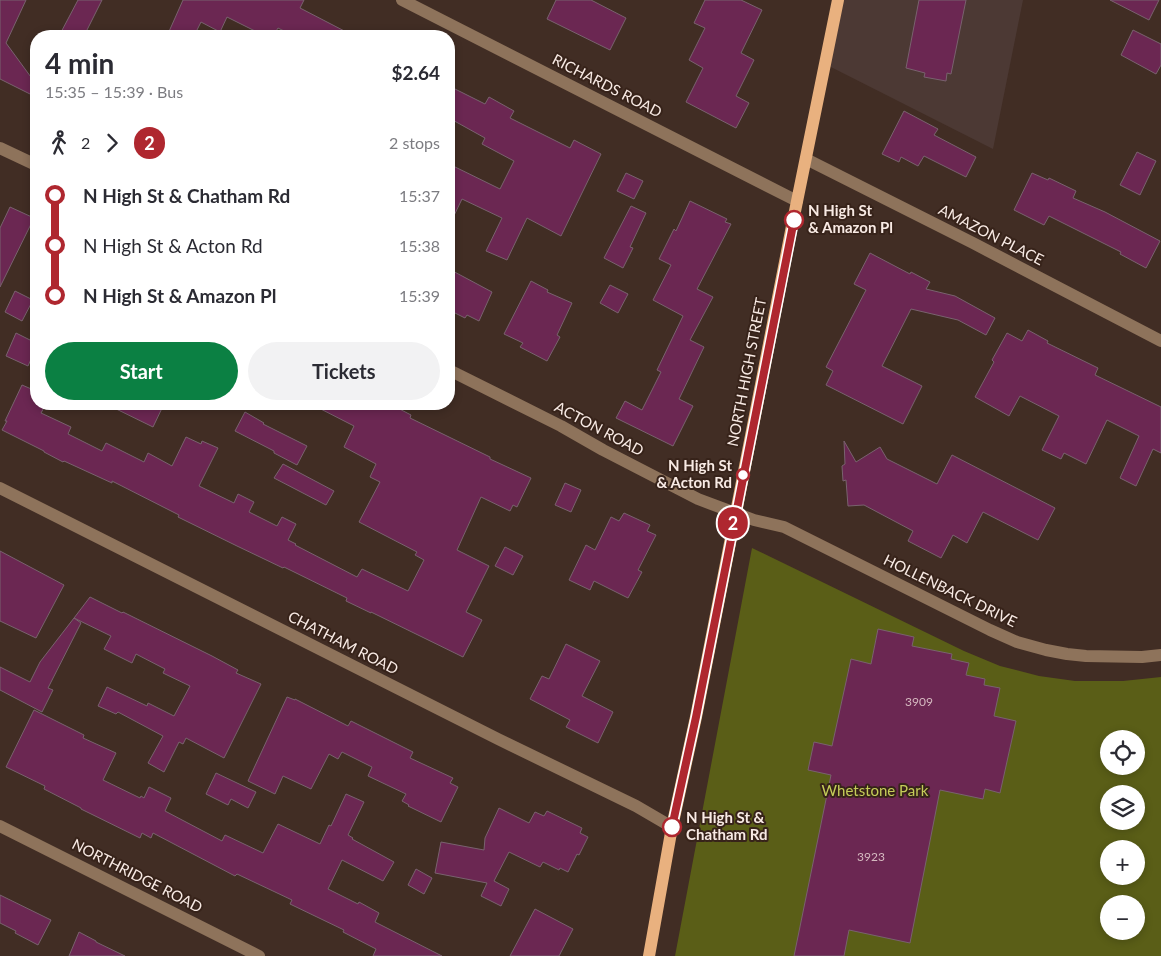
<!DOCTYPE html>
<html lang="en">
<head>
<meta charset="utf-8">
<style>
  :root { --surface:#fff; --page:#f2f2f3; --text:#2b2b33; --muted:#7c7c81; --accent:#0b8043 }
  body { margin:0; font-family:Lato,sans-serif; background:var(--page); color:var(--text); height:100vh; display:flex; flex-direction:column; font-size:19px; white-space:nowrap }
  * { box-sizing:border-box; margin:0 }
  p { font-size:16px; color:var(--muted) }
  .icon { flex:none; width:28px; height:28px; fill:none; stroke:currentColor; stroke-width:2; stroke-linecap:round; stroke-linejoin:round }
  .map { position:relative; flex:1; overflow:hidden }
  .sheet { position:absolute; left:30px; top:30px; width:425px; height:380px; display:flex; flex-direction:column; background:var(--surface); border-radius:20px; box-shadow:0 2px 8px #0003 }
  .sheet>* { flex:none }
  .badge { padding:0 10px; border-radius:16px; font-size:18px; line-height:32px }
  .buttons { position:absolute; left:1100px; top:730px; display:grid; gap:10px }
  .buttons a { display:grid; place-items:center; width:45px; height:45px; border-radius:50%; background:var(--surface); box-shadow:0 2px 8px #0003; font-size:25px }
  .map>.badge { position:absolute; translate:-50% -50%; box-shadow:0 0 0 2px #fff }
  .legs { display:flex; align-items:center; gap:8px; height:55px; padding:0 15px; font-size:16px }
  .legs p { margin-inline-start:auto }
  .headline { display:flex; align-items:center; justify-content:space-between; height:85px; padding:0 15px }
  h1 { font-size:28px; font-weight:700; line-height:38px }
  .cta { display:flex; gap:10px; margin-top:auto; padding:10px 15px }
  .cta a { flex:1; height:58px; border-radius:30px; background:var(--accent); color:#fff; font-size:20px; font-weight:700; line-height:58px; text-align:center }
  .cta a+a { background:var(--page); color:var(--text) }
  ul { padding:0 15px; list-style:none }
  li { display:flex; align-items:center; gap:18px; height:50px; font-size:19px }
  li i { display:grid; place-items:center; width:8px; height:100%; margin:0 6px; background:currentColor }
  li i::after { content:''; width:12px; height:12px; margin:-6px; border:4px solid; border-radius:50%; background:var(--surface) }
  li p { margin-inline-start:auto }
  li:first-child i { background:linear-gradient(#0000 50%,currentColor 0) }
  li:last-child i { background:linear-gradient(currentColor 50%,#0000 0) }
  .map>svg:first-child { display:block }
</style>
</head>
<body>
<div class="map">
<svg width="1161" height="956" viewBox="0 0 1161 956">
  <rect width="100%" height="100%" fill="#412d24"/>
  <path fill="#4c3934" d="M835 0H1023L993 149 823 63Z"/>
  <path fill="#5a5e17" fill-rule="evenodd" d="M752 548 964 651 1000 666 1039 676 1075 681H1123L1161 677V956H675ZM1109 739H1136V766H1109ZM1109 794H1136V821H1109ZM1109 849H1136V876H1109ZM1109 904H1136V931H1109Z"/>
  <g fill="#6b2752" stroke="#79626e">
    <path d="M0 0H26L6 43 36 84V97L0 79Z"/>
    <path d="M78 0H102L84 36H59Z"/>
    <path d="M183 0H304L300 8 354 36H294L278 28 273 36H253L255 31 227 17 220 32 201 22 194 36H167Z"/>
    <path d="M556 0H591L626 18 610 50 547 19Z"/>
    <path d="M705 0H741L762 10 741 53 754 60 736 96 749 103 736 128 686 102 703 68 689 60 705 28 694 23Z"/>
    <path d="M919 0H966L951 74 947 73 946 81 924 77 925 73 906 68Z"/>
    <path d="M1110 0H1159L1149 20Z"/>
    <path d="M1133 30 1161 44V65L1156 74 1121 55Z"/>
    <path d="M449 86 485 104 489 97 514 111 510 118 570 148 574 140 601 154 561 236 527 218 507 260 486 251 502 218 462 199 449 226V164L500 189 514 161 482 144 485 138 449 118Z"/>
    <path d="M904 111 938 129 934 135 976 157 966 177 924 156 918 166 901 157 899 162 882 154Z"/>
    <path d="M1137 152 1156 161 1140 195 1120 185Z"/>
    <path d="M626 173 643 181 634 199 617 191Z"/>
    <path d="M1032 173 1048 180 1049 178 1076 191 1073 198 1105 212 1160 241 1146 268 1120 254 1121 252 1049 216 1044 225 1014 210Z"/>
    <path d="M690 201 727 219 725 222 731 224 697 289 713 297 690 340 704 347 679 399 693 406 673 446 616 418 625 401 642 410 661 372 657 370 683 316 653 300 671 265 659 259 674 229 676 231Z"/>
    <path d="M631 206 646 213 630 247 633 248 623 268 604 258Z"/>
    <path d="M10 207 34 218 0 287V228Z"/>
    <path d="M870 253 910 274 911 272 930 282 926 289 955 296 995 318 986 335 958 320 911 309 882 366 922 386 903 424 826 385 833 371 826 367 866 290 854 284Z"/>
    <path d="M449 269 492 292 479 321 467 315 465 318 449 310Z"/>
    <path d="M531 281 548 290 547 292 572 303 557 335 560 337 547 361 520 347 523 343 504 334Z"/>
    <path d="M610 285 628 294 618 313 600 303Z"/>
    <path d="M15 291 33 300 22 321 5 312Z"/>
    <path d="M1028 330 1048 341 1047 343 1098 368 1095 375 1161 407V453L1153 449 1136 486 1120 478 1139 436 1107 420 1086 464 1064 453 1061 459 1042 450 1059 416 1020 396 1009 416 975 397 994 362 992 360 1007 333 1022 341Z"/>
    <path d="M16 333 36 343V348L28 366 6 356Z"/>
    <path d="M22 385 36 391V404H46L41 413 71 427 68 434 102 451 106 443 144 462 148 453 172 466 186 437 201 444 202 441 218 448 199 486 234 503 238 494 254 502 249 512 277 526 282 517 296 524 288 540 296 544 295 545 357 577 362 569 408 591 424 560 415 555 417 552 359 522 380 482 370 477 376 464 344 447 354 426 311 404H390L411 415 410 418 490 457V459L531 478 517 507 513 505 510 511 481 497 457 550 489 566 466 612 482 620 463 657 371 612V613L346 601 347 598 284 567 283 568 237 546 178 517 179 515 112 481V483L64 461 63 462 44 452V451L2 430 7 421H5Z"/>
    <path d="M106 404H164L153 427Z"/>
    <path d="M245 412 264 423 263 424 307 446 297 465 274 453V451L235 431Z"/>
    <path d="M844 441 856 462 880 447 887 459 937 484 952 455 1055 508 1038 540 983 512 967 543 953 535 941 558 908 541 913 531 864 505 848 506 846 480 843 481 842 466 845 464Z"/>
    <path d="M283 464 334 491 326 505 274 478Z"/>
    <path d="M565 483 581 490 571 512 555 505Z"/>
    <path d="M624 513 650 525 647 531 656 535 638 570 642 572 628 598 594 581 590 590 569 580 586 545 595 550 611 517 619 521Z"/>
    <path d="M505 547 523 556 513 575 495 566Z"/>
    <path d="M0 551 64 585 36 638 0 621Z"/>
    <path d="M90 597 122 613 123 612 212 656 238 670 236 673 261 684 224 758 186 738 183 744 179 742 164 772 148 763 163 736 118 712 116 714 98 706 107 687 147 706 148 703 174 716 190 686 163 673 165 669 136 654 132 663 104 649 111 636 74 618Z"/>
    <path d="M74 618 81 623 48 688 53 690 42 712 0 690V667L30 682 40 662Z"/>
    <path d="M878 629 914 637 912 646 952 654 951 659 969 663 966 675 985 679 984 685 1000 688 994 716 1016 721 1000 793 985 789 983 799 940 790 910 943 849 930 844 956H794L831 775 808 770 814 742 832 746 851 659 871 664Z"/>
    <path d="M566 644 600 661 582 696 613 712 598 743 566 727 570 720 530 699 542 676 549 679Z"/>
    <path d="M287 697 295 700V699L348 726 351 721 413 752 410 758 453 778 450 783 458 787 441 822 408 806 409 805 402 801 406 794 368 776 372 767 342 752 338 759 329 754 311 789 283 776 275 794 248 781Z"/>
    <path d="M34 710 84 735 83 738 116 753 103 780 140 798 141 796 144 798 149 787 171 798 165 811 222 841 225 835 263 853 278 824 320 844 329 825 331 826 346 794 364 802 348 835 353 838 352 839 394 862 383 881 342 860 328 889 358 904 359 902 379 913 375 922 442 956H373L376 949 343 932 344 930 290 904 292 900 237 874 235 876 153 833 151 838 142 833 140 838 81 809V808L44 789 45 786 6 767Z"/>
    <path d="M216 773 256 792 248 808 231 799 228 805 206 794Z"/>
    <path d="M499 808 529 823 535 812 544 816 547 811 582 828 580 833 588 837 579 855 577 854 568 872 560 868 559 870 543 862 540 867 509 852 494 881 509 889 501 906 481 896 487 883 435 873 441 842 484 850 485 838Z"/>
    <path d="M416 869 432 878 424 894 408 885Z"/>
    <path d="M0 895 51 920 38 945 15 933 16 931 0 923Z"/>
    <path d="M535 909 573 929 559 956H510Z"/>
    <path d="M79 932 96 941V942L125 956H69Z"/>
  </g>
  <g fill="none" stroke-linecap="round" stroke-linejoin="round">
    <g stroke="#8e735b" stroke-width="12">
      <path d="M402 0 797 201"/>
      <path d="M0 148 36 165"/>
      <path d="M806 159 973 243 1161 341"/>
      <path d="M449 370 561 426 603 450 698 499 754 520 784 527 990 630 1017 642 1046 650 1067 654 1086 656 1142 657 1161 655"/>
      <path d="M0 488 498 739 636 806 672 827"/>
      <path d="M0 826 259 956"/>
    </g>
    <path stroke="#e9b17f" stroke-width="12" d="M649 956 672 827 696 717 792 226 838 0"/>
  </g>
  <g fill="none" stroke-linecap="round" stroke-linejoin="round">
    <g stroke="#fff" stroke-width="11">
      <path id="line-1" d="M672 827 696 717 794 220"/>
    </g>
    <use href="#line-1" stroke="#af272f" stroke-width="8"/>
  </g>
  <g fill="#fff" stroke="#af272f" stroke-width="2.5">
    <circle cx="794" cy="220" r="9"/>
    <circle cx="743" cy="475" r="6"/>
    <circle cx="672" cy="827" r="9"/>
  </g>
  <g text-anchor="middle" stroke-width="4" stroke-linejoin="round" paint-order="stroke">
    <g font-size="12" fill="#d5b9c0">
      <text x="919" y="706">3909</text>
      <text x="871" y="861">3923</text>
    </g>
    <g font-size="15" fill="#f8eae4" stroke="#37231a">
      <text transform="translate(607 86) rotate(27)" y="5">RICHARDS ROAD</text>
      <text transform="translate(991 235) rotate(27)" y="5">AMAZON PLACE</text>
      <text transform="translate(747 372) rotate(-79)" y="5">NORTH HIGH STREET</text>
      <text transform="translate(599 429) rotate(28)" y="5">ACTON ROAD</text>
      <text transform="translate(950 591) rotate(26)" y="5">HOLLENBACK DRIVE</text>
      <text transform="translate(343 643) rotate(27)" y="5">CHATHAM ROAD</text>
      <text transform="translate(137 876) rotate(27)" y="5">NORTHRIDGE ROAD</text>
    </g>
    <g font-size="15" font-weight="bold" fill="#f8eae4" stroke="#37231a" text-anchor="start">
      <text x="808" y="216">N High St<tspan x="808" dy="17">&amp; Amazon Pl</tspan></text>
      <text x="732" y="471" text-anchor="end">N High St<tspan x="732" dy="17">&amp; Acton Rd</tspan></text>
      <text x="686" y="823">N High St &amp;<tspan x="686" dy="17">Chatham Rd</tspan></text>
    </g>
    <g font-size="15" fill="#c5cd59" stroke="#37231a">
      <text x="875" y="796">Whetstone Park</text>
    </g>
  </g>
</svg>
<div class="buttons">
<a><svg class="icon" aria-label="locate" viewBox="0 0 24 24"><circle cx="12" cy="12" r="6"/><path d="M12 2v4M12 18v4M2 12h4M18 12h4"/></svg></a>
<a><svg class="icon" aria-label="layers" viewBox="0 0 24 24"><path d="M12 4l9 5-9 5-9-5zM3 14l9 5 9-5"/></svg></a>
<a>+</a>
<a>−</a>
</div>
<b class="badge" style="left:733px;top:523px;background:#af272f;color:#fff">2</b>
<section class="sheet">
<div class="headline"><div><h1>4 min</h1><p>15:35 – 15:39 · Bus</p></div><b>$2.64</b></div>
<div class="legs"><svg class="icon" aria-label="walk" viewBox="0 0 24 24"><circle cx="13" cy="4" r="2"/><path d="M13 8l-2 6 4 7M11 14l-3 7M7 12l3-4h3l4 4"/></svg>2<svg class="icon" aria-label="forward" viewBox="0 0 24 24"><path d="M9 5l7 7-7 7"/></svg><b class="badge" style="background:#af272f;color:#fff">2</b><p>2 stops</p></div>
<ul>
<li><i style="color:#af272f"></i><b>N High St &amp; Chatham Rd</b><p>15:37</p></li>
<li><i style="color:#af272f"></i><span>N High St &amp; Acton Rd</span><p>15:38</p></li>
<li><i style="color:#af272f"></i><b>N High St &amp; Amazon Pl</b><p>15:39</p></li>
</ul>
<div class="cta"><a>Start</a><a>Tickets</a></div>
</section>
</div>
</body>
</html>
